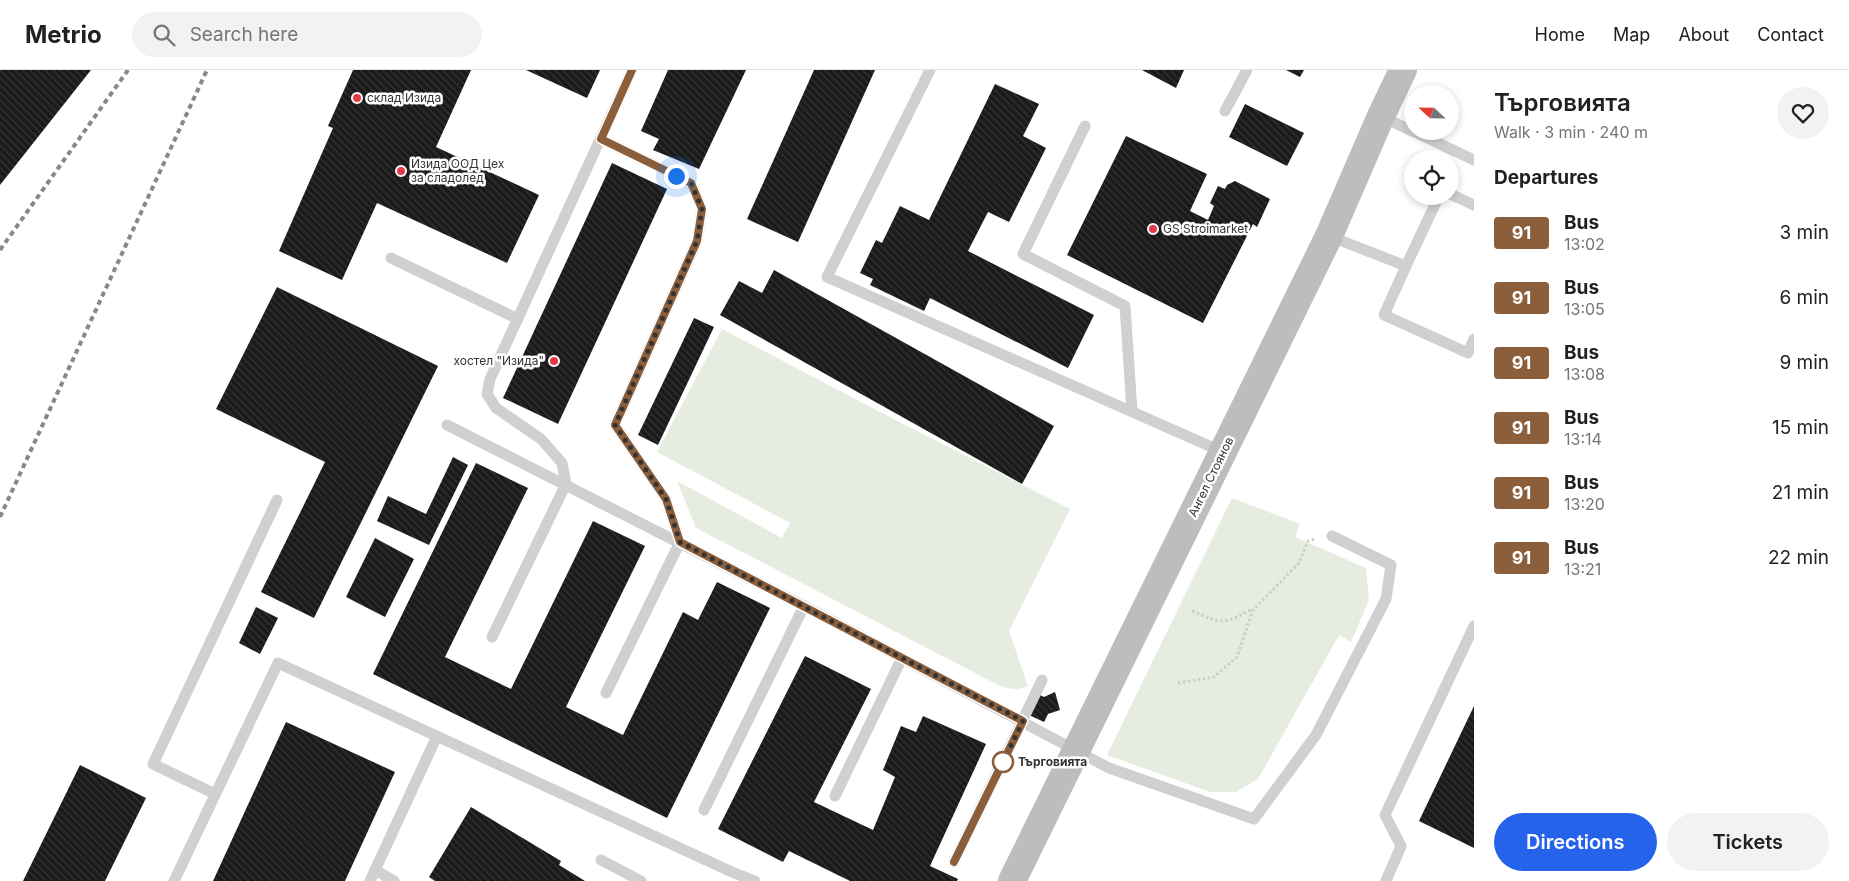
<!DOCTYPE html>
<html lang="en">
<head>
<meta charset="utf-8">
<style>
  :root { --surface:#fff; --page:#f2f2f2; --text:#202124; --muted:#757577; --line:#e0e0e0; --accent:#2563eb }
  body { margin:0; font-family:Inter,sans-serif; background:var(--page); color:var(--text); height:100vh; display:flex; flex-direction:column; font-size:19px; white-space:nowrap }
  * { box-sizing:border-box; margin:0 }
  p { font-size:16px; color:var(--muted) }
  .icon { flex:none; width:28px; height:28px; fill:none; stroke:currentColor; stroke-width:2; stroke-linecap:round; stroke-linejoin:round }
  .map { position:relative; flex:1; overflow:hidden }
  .side { display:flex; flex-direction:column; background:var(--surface); width:375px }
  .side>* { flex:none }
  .badge { padding:0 10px; border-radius:4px; font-size:18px; line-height:32px }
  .needle { width:32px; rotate:292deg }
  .buttons { position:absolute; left:1404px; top:15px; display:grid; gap:10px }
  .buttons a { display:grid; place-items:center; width:55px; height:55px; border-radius:50%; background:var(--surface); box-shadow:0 2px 8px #0003; font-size:25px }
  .you { position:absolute; width:25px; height:25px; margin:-12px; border:4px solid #fff; border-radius:50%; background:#1a73e8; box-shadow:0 0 0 8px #1a73e833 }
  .map>.badge { position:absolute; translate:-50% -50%; box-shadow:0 0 0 2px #fff }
  h2 { padding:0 20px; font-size:19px; line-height:45px }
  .round { display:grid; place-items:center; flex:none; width:52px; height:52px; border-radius:26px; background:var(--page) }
  .headline { display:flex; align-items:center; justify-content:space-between; height:85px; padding:0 20px }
  h1 { font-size:24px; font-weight:600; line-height:38px }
  .primary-button { display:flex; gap:10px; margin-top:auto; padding:10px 20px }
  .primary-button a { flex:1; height:58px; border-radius:30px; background:var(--accent); color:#fff; font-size:20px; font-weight:600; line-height:58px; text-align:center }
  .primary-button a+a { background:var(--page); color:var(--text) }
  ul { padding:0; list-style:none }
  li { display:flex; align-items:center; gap:15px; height:65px; padding:0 20px }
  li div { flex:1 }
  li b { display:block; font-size:19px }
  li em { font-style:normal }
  li .badge { min-width:55px; font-weight:700; text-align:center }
  header { display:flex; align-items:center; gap:30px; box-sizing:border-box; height:70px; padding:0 25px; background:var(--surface); border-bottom:1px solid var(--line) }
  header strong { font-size:24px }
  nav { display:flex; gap:28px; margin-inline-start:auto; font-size:18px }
  .search { width:350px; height:45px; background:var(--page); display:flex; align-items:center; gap:12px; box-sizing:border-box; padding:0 18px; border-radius:28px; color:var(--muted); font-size:19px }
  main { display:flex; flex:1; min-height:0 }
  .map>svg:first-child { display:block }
</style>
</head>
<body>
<header>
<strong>Metrio</strong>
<div class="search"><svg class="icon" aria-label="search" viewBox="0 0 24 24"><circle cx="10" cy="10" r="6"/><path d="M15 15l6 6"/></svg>Search here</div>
<nav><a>Home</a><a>Map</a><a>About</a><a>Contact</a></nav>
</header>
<main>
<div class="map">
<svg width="1474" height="811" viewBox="0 0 1474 811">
  <defs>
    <pattern id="building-back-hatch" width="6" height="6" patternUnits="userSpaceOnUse" patternTransform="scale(1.25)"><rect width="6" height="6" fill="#1a1a1a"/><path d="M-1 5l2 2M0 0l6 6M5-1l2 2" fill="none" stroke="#333"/></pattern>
  </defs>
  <rect width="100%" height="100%" fill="#fff"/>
  <g fill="#e6ecdf">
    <path d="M722 259 878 341 1070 439 1009 561 1028 616C1017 621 1009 619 998 615L696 458 677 411 782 468 790 453 657 382Z"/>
    <path d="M1232 428 1300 454 1295 467 1366 498 1369 530 1351 572 1339 565 1258 709 1236 722H1210L1107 685Z"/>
  </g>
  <g fill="url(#building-back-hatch)">
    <path d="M0 0H91L0 115Z"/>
    <path d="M353 0H471L436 77 539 125 507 193 377 133 342 210 279 181 333 58 328 56Z"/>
    <path d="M526 0H600L587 28Z"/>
    <path d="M668 0H746L699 99 653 80 659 69 641 61Z"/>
    <path d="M814 0H875L798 172 747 149Z"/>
    <path d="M1142 0H1184L1176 18Z"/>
    <path d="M1286 0H1304L1300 7Z"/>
    <path d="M995 14 1039 34 1023 66 1046 78 1009 152 988 142 968 181 1094 245 1068 298 930 228 924 241 870 215 873 209 860 203 876 170 882 173 900 136 929 150Z"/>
    <path d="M1245 34 1304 63 1287 96 1229 67Z"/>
    <path d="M1126 66 1207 104 1190 141 1208 150 1214 136 1210 133 1218 116 1225 119 1227 115 1235 111 1270 129 1257 157 1253 154 1203 253 1067 185Z"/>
    <path d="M612 93 667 119 558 354 503 328Z"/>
    <path d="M774 200 1054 356 1022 414 720 245 739 211 762 223Z"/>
    <path d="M277 217 438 296 314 548 261 522 325 392 216 339Z"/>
    <path d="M694 248 714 257 658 375 638 365Z"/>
    <path d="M453 387 468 395 429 475 377 451 388 426 426 444Z"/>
    <path d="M476 393 528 418 445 587 511 619 593 451 645 476 566 637 623 665 683 542 698 550 717 512 770 538 667 748 373 604Z"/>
    <path d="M375 468 414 489 385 547 346 527Z"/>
    <path d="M256 537 278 548 260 584 239 573Z"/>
    <path d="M805 586 871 619 814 732 873 760 895 707 883 700 901 656 916 662 923 646 986 674 930 796 958 809 957 811H850L789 781 783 792 718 759Z"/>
    <path d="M1055 622 1060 640 1048 644 1044 652 1029 645 1038 624 1044 627Z"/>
    <path d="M1474 636V778L1419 751Z"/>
    <path d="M286 652 395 702 345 811H213Z"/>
    <path d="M80 695 146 728 105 811H23Z"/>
    <path d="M471 737 561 791 559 795 585 811H435L429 807Z"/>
  </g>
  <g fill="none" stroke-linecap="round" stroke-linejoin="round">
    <g stroke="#cdcdcd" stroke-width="3" stroke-dasharray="2.5 2.5" stroke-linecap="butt">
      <path d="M1192 541C1208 547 1218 555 1235 548 1242 545 1245 541 1253 540"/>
      <path d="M1178 613 1214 607 1237 587 1253 540 1299 493 1308 471 1315 469"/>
    </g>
    <g stroke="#d0d0d0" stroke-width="11">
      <path d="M930 0 827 207 1223 382"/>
      <path d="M1225 41 1247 0"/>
      <path d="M1381 46 1412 61"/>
      <path d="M1085 56 1023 184 1125 236 1132 341"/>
      <path d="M1413 61 1474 90"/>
      <path d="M601 69 691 113 702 139 697 171 615 355 666 429 680 472 606 623"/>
      <path d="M1450 124 1474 135"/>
      <path d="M1329 166 1406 196 1384 245 1468 283 1474 269"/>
      <path d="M391 188 518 249"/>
      <path d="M1406 196 1439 126"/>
      <path d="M447 355 804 536 1109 698 1254 749 1316 665 1386 529 1391 495 1332 466"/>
      <path d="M492 567 566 414 562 393 541 369 496 338 487 324 490 309 632 0"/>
      <path d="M215 724 153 694 277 430"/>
      <path d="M835 726 902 588"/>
      <path d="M704 740 804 536"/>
      <path d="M601 790 641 811"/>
      <path d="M954 792 1042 610"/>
      <path d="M375 800 394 811"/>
      <path d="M174 811 278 593 732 802 755 811"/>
      <path d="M370 811 437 666"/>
      <path d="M1386 811 1401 776 1385 745 1474 556"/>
    </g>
    <path stroke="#bdbdbd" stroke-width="28" d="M1012 811 1329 166 1381 46 1403 0"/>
    <g stroke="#888" stroke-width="4" stroke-dasharray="5 4" stroke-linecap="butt">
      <path d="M0 180 128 0"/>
      <path d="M0 447 207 0"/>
    </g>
  </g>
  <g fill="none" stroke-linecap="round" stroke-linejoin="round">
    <g stroke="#fff" stroke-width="11">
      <path id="line" d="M632 0 601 69 691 113 702 139 697 171 615 355 666 429 680 472 1023 651 954 792"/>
    </g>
    <use href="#line" stroke="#8b5e3c" stroke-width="8"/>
    <path stroke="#333" stroke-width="5" stroke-dasharray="0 9" d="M676 106 691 113 702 139 697 171 615 355 666 429 680 472 1023 651 1003 692"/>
  </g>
  <g fill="#e63946" stroke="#fff" stroke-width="2">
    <circle cx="357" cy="28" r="5"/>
    <circle cx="401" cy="101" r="5"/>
    <circle cx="1153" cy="159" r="5"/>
    <circle cx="554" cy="291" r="5"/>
  </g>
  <circle fill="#fff" stroke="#8b5e3c" stroke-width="2.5" cx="1003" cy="692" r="10"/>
  <g text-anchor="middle" stroke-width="5" stroke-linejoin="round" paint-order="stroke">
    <g font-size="12" fill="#333" stroke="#fff" text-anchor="start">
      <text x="367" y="32">склад Изида</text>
      <text x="411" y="98">Изида ООД Цех<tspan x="411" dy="14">за сладолед</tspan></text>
      <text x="1163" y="163">GS Stroimarket</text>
      <text x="544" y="295" text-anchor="end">хостел "Изида"</text>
    </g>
    <g font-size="12" fill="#333" stroke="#fff">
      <text transform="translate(1211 407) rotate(-64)" y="4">Ангел Стоянов</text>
    </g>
    <g font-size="12" font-weight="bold" fill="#333" stroke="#fff" text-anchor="start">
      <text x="1018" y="696">Търговията</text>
    </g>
  </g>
</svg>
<div class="buttons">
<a><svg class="needle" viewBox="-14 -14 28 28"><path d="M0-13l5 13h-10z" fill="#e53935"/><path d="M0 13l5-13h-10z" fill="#757577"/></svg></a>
<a><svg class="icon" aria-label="locate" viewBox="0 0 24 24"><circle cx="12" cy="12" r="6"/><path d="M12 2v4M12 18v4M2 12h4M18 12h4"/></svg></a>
</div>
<div class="you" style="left:676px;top:106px"></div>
</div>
<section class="side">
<div class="headline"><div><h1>Търговията</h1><p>Walk · 3 min · 240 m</p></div><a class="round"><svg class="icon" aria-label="heart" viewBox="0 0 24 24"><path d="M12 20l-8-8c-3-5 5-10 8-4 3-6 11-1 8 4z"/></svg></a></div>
<h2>Departures</h2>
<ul>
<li><span class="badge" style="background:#8b5e3c;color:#fff">91</span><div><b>Bus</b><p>13:02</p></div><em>3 min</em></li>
<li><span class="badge" style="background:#8b5e3c;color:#fff">91</span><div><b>Bus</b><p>13:05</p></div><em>6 min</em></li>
<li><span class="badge" style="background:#8b5e3c;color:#fff">91</span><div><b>Bus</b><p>13:08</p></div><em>9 min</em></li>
<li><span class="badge" style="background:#8b5e3c;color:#fff">91</span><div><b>Bus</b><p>13:14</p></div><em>15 min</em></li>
<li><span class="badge" style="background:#8b5e3c;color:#fff">91</span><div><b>Bus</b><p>13:20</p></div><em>21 min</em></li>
<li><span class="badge" style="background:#8b5e3c;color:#fff">91</span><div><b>Bus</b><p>13:21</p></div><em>22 min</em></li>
</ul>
<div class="primary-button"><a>Directions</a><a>Tickets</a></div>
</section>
</main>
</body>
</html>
